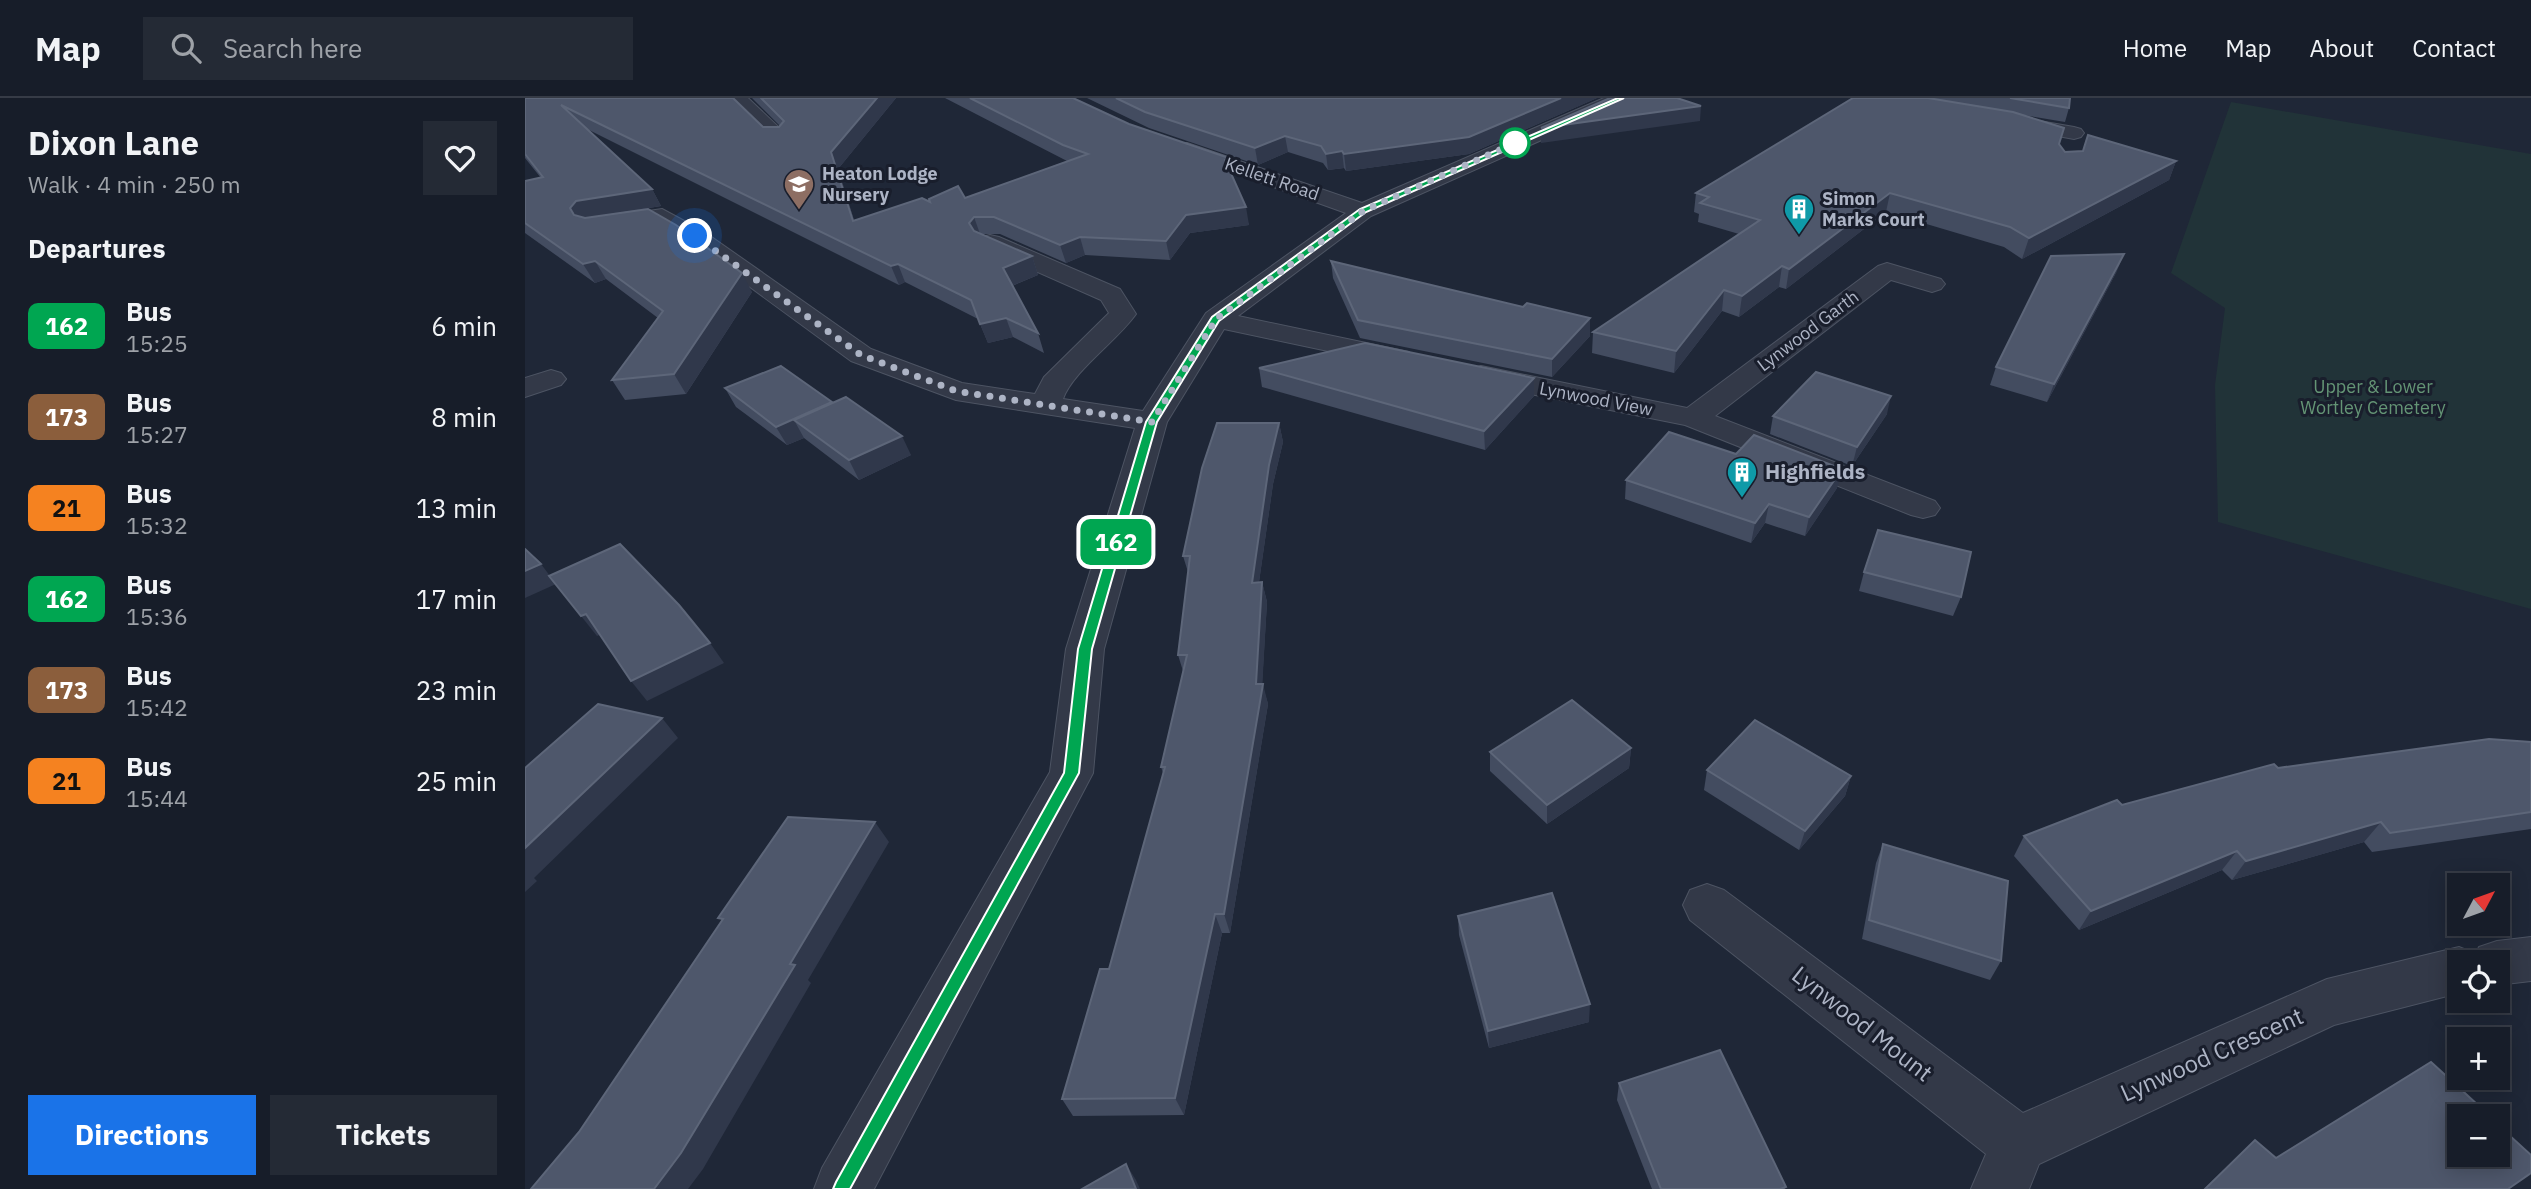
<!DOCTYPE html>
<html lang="en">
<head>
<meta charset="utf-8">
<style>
  :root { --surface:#171d29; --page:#242a35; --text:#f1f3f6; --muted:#9ea2a8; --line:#363b46; --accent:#1a73e8 }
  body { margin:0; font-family:"IBM Plex Sans",sans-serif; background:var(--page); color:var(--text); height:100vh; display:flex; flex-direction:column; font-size:26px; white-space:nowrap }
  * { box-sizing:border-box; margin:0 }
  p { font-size:23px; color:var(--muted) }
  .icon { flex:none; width:38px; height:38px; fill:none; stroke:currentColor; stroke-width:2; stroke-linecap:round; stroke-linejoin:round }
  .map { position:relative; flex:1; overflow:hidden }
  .panel { display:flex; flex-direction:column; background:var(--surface); width:525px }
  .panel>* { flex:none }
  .badge { padding:0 14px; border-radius:10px; font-size:24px; line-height:46px }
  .needle { width:46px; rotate:49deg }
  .fabs { position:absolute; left:1922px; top:775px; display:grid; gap:14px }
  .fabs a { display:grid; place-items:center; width:63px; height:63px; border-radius:0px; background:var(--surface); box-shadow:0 4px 18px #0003,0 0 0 2px var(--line); font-size:35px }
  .you { position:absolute; width:35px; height:35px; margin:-18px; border:5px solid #fff; border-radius:50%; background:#1a73e8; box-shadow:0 0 0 10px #1a73e833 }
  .map>.badge { position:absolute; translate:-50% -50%; box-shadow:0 0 0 4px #fff }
  h2 { padding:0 28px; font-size:26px; line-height:63px }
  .round { display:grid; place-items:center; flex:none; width:74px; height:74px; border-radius:0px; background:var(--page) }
  .headline { display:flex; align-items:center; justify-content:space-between; height:119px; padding:0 28px }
  h1 { font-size:33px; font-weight:800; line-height:52px }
  .cta { display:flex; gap:14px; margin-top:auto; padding:14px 28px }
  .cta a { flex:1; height:80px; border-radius:0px; background:var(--accent); color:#fff; font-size:28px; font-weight:800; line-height:80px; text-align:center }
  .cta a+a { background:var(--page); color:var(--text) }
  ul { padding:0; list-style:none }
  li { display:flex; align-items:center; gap:21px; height:91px; padding:0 28px }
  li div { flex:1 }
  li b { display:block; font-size:26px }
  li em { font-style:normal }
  li .badge { min-width:77px; font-weight:700; text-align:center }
  header { display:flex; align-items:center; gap:42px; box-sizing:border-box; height:98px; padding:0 35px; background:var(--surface); border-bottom:2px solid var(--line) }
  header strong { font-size:33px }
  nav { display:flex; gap:38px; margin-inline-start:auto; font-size:24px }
  .search { width:490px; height:63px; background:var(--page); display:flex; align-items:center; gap:18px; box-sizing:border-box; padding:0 24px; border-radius:0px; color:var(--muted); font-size:26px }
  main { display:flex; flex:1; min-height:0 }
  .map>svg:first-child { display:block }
</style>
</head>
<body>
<header>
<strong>Map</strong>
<div class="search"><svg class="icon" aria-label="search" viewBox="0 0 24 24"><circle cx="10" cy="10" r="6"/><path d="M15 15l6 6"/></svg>Search here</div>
<nav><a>Home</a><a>Map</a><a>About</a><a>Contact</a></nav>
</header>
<main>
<section class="panel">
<div class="headline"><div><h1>Dixon Lane</h1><p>Walk · 4 min · 250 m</p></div><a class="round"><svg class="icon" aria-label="heart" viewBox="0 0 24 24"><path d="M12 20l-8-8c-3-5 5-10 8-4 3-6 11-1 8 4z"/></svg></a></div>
<h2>Departures</h2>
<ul>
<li><span class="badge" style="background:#00a651;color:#fff">162</span><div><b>Bus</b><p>15:25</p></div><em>6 min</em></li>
<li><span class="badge" style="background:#8b5e3c;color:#fff">173</span><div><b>Bus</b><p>15:27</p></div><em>8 min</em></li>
<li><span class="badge" style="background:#f58220;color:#111">21</span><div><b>Bus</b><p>15:32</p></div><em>13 min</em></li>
<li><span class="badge" style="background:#00a651;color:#fff">162</span><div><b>Bus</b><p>15:36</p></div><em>17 min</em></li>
<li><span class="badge" style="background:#8b5e3c;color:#fff">173</span><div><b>Bus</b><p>15:42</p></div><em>23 min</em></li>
<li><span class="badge" style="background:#f58220;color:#111">21</span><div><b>Bus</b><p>15:44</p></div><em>25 min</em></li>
</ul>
<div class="cta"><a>Directions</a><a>Tickets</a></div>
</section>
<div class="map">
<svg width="2006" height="1091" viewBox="0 0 2006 1091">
  <rect width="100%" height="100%" fill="#1f2737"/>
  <path fill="#213338" d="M1706 4 2006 56V511L1693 424 1690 287 1700 210 1646 175Z"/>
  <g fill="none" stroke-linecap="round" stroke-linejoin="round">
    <g stroke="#4d5463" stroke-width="2">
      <g id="street">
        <path d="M203 0H223L264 39 261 43H247Z"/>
        <path d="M1079 0H1104L1102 4 846 118 713 218 884 254 888 260 884 266 874 268 699 231 642 324 579 551 568 675 349 1091H289L297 1070 525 674 541 551 610 330 431 302 326 263 162 143 133 126 85 132 77 130 73 125 77 120 137 111 178 133 346 251 437 285 510 296 519 279 584 215 576 202 456 149 453 144 456 139 465 137 474 139 595 191 611 216C592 243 548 273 538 301L618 313 681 215 821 115 648 53 645 49 648 45H662L837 105Z"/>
        <path d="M1486 18 1549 29 1556 31 1559 35 1556 39 1549 41 1479 28 1476 24 1479 20Z"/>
        <path d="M1362 165 1416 181 1420 186 1416 191 1407 194 1366 182 1190 318 1410 403 1415 410 1410 417 1398 420 1386 417 1160 327 956 286 946 283 942 277 946 271 956 268 1162 310 1353 168Z"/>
        <path d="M26 272 36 275 41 281 36 287 0 299V280Z"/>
        <path d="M1182 786 1199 792 1498 1015 1802 881 1934 849 1951 856 1954 849 1972 843 2006 839V883L1972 887V864H1934V895L1809 927 1514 1066 1504 1091H1446L1461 1056 1165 822 1158 807 1165 792Z"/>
      </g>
    </g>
    <use href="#street" fill="#333948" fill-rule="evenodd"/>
  </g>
  <g fill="#434c60">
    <path d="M0 0 238 29H254L255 28 227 0H371L313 71 329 122 405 104 440 100 542 63 420 0H548L604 26 704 60 707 77 724 127 665 135 645 162 560 157 541 165 475 136H456L507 158 513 177 487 188 513 235 519 255 488 239 463 245 453 221 380 184 374 187 62 31 127 91 136 108 106 113 227 194 161 296 100 302 87 282 133 220 81 181 70 185 0 135V83L16 80 0 60Z"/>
    <path d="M562 0H1072L944 56 821 73 819 70 803 72 798 65 763 54 733 67 624 30Z"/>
    <path d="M1328 0H1545L1544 10 1540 24 1498 17 1534 46 1540 54 1651 63 1644 82 1497 161 1479 149 1361 114 1261 191 1254 189 1214 219 1197 213 1149 275 1067 255 1068 234 1214 136 1173 124 1174 116 1169 114 1171 95Z"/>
    <path d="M806 163 998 209 1065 238 1027 279 835 240 808 180Z"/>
    <path d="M1592 173 1522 304 1465 287 1471 269Z"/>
    <path d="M734 270 1009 298 960 352 737 289Z"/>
    <path d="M200 290 307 305 386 357 334 382 279 340 262 347 211 309Z"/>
    <path d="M1362 316 1327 368 1245 336 1248 318Z"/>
    <path d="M754 325 758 344 748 386 734 484H737L742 504 737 586 743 606 705 835H697L659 1017 548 1018 537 1001 584 871 638 675 636 669 658 573 653 557 663 474 658 458Z"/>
    <path d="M1101 382 1312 390 1280 438 1240 425 1226 445 1100 401Z"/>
    <path d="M1339 474 1436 499 1428 518 1334 493Z"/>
    <path d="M2006 644V731L1847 754 1839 744 1707 782 1697 772 1554 832 1489 758 1499 738 1597 707 1753 670Z"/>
    <path d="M1106 650 1104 670 1022 726 965 673V654Z"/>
    <path d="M1182 672 1326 678 1320 698 1274 752 1179 692Z"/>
    <path d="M1358 746 1476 863 1465 882 1337 841 1351 765Z"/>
    <path d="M933 818 1064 924 964 950 934 837Z"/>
    <path d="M1094 985 1261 1089 1260 1091H1127L1092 1002Z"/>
    <path d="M1730 1042 1751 1060 1983 1091H1679Z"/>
  </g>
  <g fill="#30384b">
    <path d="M352 0H371L313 71 335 141 328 123 306 54Z"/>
    <path d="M1036 0H1072L944 56 821 73 819 56Z"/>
    <path d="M1176 8 1175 23 1016 45V30Z"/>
    <path d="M760 38 763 54 733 67 730 50Z"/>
    <path d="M817 53 819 70 803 72 801 56Z"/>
    <path d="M704 60 707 77 700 62Z"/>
    <path d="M1651 63 1644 82 1497 161 1504 140Z"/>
    <path d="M127 91 136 108 61 120 55 128 45 110 51 103Z"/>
    <path d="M1365 95 1361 114 1261 191 1264 171Z"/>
    <path d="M721 109 724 127 665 135 645 162 641 143 661 117Z"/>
    <path d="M449 119 455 136 451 143 444 125Z"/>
    <path d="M555 139 560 157 541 165 535 147Z"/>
    <path d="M1599 156 1592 173 1522 304 1529 286Z"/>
    <path d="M507 158 513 177 484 189 478 170Z"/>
    <path d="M70 163 81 181 70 185 58 166Z"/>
    <path d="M373 166 380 184 374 187 366 168Z"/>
    <path d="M1257 168 1254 189 1214 219 1217 198Z"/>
    <path d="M217 175 227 194 161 296 149 276Z"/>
    <path d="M1199 192 1197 213 1149 275 1151 253Z"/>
    <path d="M481 220 488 239 463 245 455 226Z"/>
    <path d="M1065 220V238L1027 279V261Z"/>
    <path d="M1009 280V298L960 352 959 333Z"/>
    <path d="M1366 298 1362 316 1327 368 1332 349Z"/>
    <path d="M307 304 269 322 279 340 262 347 251 329Z"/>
    <path d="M754 325 758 344 748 386 731 505 727 485 744 367Z"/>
    <path d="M377 338 386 357 334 382 324 362Z"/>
    <path d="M1317 371 1312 390 1280 438 1284 419Z"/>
    <path d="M1244 406 1240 425 1226 445 1230 425Z"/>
    <path d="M16 466 31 486 0 500V473Z"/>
    <path d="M737 484 742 504 737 592 738 586 743 606 705 835 699 816 731 586Z"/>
    <path d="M61 516 77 536 72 538 56 518Z"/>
    <path d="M185 545 199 565 122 603 106 583Z"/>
    <path d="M137 620 153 640 9 780 12 783 0 794V750Z"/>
    <path d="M1106 650 1104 670 1022 726V707Z"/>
    <path d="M1326 678 1320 698 1274 752 1280 733Z"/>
    <path d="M350 724 364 744 283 882 286 885 178 1071 163 1091H129Z"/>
    <path d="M1856 724 1839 744 1707 782 1721 763Z"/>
    <path d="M1712 753 1697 772 1554 832 1566 813Z"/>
    <path d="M690 816 697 835 659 1017 650 1000Z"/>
    <path d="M1065 906 1064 924 964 950 963 933Z"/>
    <path d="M601 1066 611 1082 615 1091H611Z"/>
  </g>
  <g fill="#4e576b" stroke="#5d6679" stroke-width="2">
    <path d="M0 0H208L238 29H254L259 23 236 0H352L306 54 328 123 397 100 405 104 404 101 433 88 440 100 563 56 538 47 445 0H548L604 26 704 60 700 62 721 109 661 117 641 143 555 139 535 147 469 119H449L444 125 449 133 507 158 478 170 513 235 481 220 455 226 446 202 373 166 366 168 36 7 127 91 51 103 45 110 49 117 60 120 123 111 151 127 217 175 149 276 87 282 138 213 70 163 58 166 0 125V83L18 79 0 56Z"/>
    <path d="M591 0H1036L944 39 819 56 817 53 801 56 796 48 760 38 730 50 620 14Z"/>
    <path d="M1085 0H1152L1176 8 1016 30Z"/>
    <path d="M1328 0H1403L1488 14 1539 30 1534 46 1540 54 1558 53 1563 37 1651 63 1504 140 1485 129 1365 95 1264 171 1257 168 1217 198 1199 192 1151 253 1068 234 1235 122 1175 105 1184 99 1171 95Z"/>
    <path d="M1485 0H1545L1544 10Z"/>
    <path d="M1599 156 1529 286 1471 269 1526 158Z"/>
    <path d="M806 163 998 209 1002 205 1065 220 1027 261 833 222Z"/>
    <path d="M840 245 1009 280 959 333 734 270Z"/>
    <path d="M256 268 307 304 251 329 200 290Z"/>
    <path d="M1291 274 1366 298 1332 349 1248 318Z"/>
    <path d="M321 299 377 338 324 362 269 322Z"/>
    <path d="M692 325H754L744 367 727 485 737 484 731 586H738L699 816H690L650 1000 537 1001 575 871H584L640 669H636L662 557H653L665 458H658L677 370Z"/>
    <path d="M1144 334 1211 356 1229 337 1317 371 1284 419 1244 406 1230 425 1101 382Z"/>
    <path d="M1353 432 1446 454 1436 499 1339 474Z"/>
    <path d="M95 446 154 507 185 545 106 583 61 516 56 518 24 478Z"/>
    <path d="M0 451 16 466 0 473Z"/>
    <path d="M1047 602 1106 650 1022 707 965 654Z"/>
    <path d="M73 606 137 620 0 750V670Z"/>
    <path d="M1230 622 1326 678 1280 733 1182 672Z"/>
    <path d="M1964 641 2006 644V714L1865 735 1856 724 1721 763 1712 753 1566 813 1499 738 1592 702 1597 707 1749 666 1753 670Z"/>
    <path d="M263 719 350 724 265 866 270 867 156 1055 129 1091H6L54 1034 198 821 193 820Z"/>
    <path d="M1358 746 1483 783 1476 863 1344 822Z"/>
    <path d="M1027 795 1065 906 963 933 933 818Z"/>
    <path d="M1195 952 1261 1089 1255 1091H1136L1094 985Z"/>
    <path d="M1906 964 1965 1018H1934V1057H1972V1026L2006 1057V1075L1983 1091H1680L1730 1042 1751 1060Z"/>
    <path d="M601 1066 611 1091H557Z"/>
  </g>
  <path fill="#00a651" stroke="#fff" stroke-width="2" d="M1093 0H1099L841 114 694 223 632 324 567 551 554 675 325 1091H308L311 1084 539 675 553 551 621 324 687 219 835 111Z"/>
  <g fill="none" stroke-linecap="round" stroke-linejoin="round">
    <path stroke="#adb4c5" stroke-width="7" stroke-dasharray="0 12.6" d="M170 138 336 257 431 293 627 324 691 221 838 113 990 45"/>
  </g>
  <defs>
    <g id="school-pin" transform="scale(1.575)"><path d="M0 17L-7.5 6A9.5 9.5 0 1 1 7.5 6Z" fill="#8d6e63" stroke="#191e2c"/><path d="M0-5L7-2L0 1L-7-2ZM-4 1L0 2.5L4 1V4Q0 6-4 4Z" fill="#fff"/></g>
    <g id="building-pin" transform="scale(1.575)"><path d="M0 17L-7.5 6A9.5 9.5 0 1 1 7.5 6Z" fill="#0f9aa8" stroke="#191e2c"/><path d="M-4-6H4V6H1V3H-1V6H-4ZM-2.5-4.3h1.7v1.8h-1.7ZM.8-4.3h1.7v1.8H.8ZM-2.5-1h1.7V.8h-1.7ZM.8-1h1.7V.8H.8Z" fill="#fff"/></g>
  </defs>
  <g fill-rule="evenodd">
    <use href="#school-pin" x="274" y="86"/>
    <use href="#building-pin" x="1274" y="111"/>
    <use href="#building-pin" x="1217" y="374"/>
  </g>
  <circle fill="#fff" stroke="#00a651" stroke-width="3.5" cx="990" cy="45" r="14"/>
  <g text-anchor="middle" stroke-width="6" stroke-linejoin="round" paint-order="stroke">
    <g font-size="18" font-weight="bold" fill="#adb4c5" stroke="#191e2c" text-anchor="start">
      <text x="297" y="82">Heaton Lodge<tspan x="297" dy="21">Nursery</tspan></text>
      <text x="1297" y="107">Simon<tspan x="1297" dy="21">Marks Court</tspan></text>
    </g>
    <g font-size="18" fill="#adb4c5" stroke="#191e2c">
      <text transform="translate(747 81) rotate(19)" y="6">Kellett Road</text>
      <text transform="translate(1283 233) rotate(-37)" y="6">Lynwood Garth</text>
      <text transform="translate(1071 301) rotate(11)" y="6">Lynwood View</text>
    </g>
    <g font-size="18" fill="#649575" stroke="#191e2c">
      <text x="1848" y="295">Upper &amp; Lower<tspan x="1848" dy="21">Wortley Cemetery</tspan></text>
    </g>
    <g font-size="21" font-weight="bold" fill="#adb4c5" stroke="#191e2c" text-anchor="start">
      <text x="1240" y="381">Highfields</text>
    </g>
    <g font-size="24" fill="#adb4c5" stroke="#191e2c">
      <text transform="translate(1337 926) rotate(38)" y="8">Lynwood Mount</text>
      <text transform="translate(1687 957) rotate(-24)" y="8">Lynwood Crescent</text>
    </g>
  </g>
</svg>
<div class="fabs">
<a><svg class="needle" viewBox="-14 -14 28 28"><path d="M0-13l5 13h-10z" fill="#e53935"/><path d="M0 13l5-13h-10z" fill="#9ea2a8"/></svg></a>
<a><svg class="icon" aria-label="locate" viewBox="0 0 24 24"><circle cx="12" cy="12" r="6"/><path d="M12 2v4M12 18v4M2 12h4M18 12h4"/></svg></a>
<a>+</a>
<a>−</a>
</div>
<div class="you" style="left:170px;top:138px"></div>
<b class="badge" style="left:591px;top:444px;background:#00a651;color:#fff">162</b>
</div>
</main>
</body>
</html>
